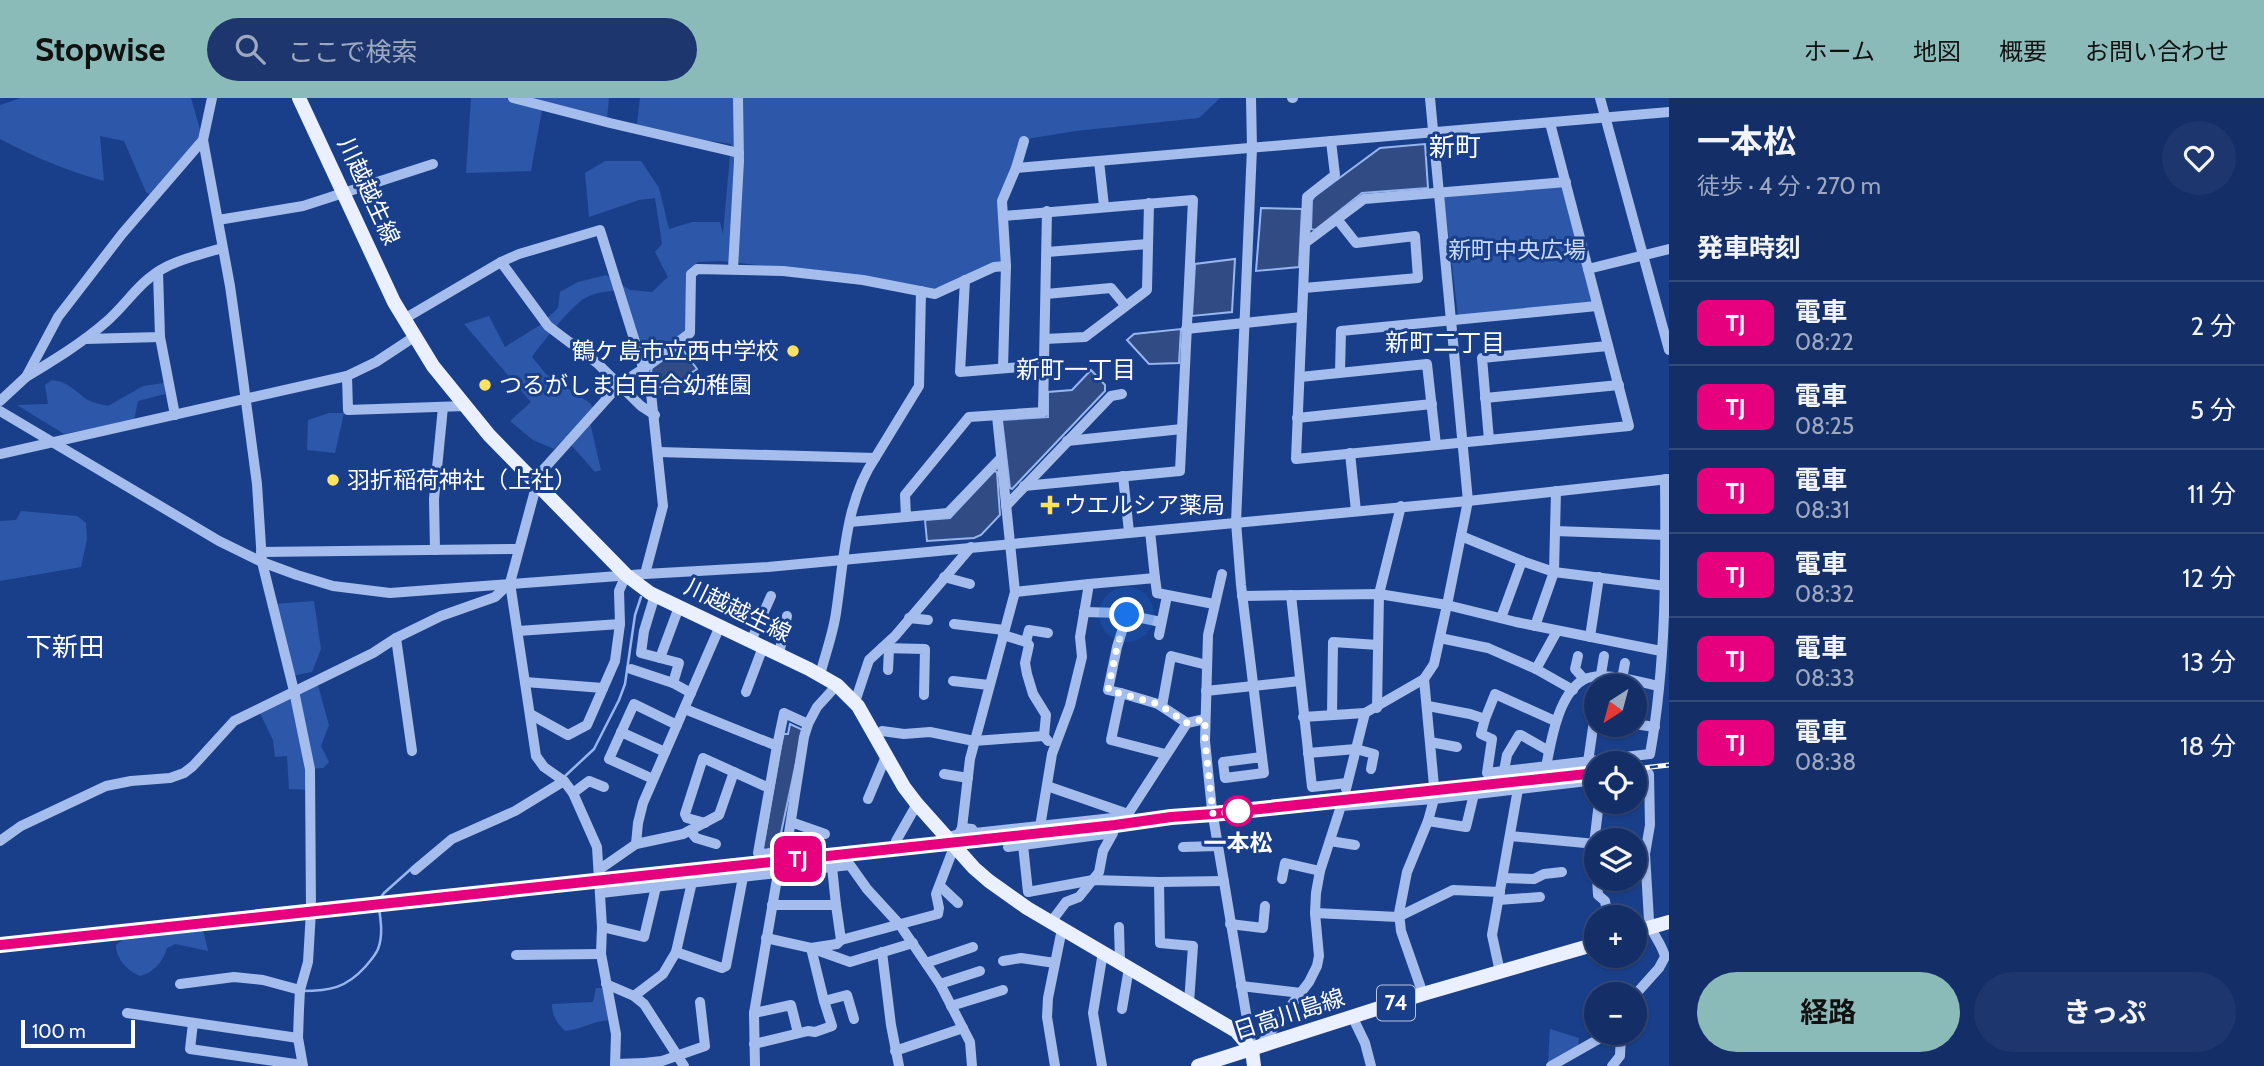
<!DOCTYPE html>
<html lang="ja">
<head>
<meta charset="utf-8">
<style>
  :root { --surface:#142f68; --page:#1d376e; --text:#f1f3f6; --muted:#9da9c0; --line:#334a7c; --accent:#8bbbb9 }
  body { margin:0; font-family:Cabin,"Noto Sans JP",sans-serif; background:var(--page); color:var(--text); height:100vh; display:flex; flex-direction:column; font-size:26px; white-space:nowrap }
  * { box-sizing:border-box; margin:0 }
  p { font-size:23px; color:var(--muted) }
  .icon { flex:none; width:38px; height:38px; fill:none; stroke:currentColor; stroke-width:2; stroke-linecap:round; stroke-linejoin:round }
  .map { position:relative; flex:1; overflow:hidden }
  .drawer { display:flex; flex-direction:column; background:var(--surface); width:595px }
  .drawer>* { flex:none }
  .badge { padding:0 14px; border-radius:10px; font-size:24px; line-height:46px }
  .needle { width:46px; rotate:216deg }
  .buttons { position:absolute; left:1584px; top:576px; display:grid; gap:14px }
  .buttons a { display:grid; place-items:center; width:63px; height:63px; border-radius:50%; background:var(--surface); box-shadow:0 2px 5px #0004,0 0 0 2px var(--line); font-size:35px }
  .scale { position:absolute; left:21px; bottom:18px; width:114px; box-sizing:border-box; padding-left:7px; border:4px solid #fff; border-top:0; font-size:19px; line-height:24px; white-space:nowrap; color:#fff; -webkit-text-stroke:5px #1a3f8a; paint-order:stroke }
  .you { position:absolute; width:35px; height:35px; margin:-18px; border:5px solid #fff; border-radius:50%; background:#1a73e8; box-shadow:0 0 0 10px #1a73e833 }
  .map>.badge { position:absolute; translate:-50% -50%; box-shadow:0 0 0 4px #fff }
  h2 { padding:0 28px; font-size:26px; line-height:63px }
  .round { display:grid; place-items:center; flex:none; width:74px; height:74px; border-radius:37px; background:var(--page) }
  .summary { display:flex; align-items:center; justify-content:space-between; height:119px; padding:0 28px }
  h1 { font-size:33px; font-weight:700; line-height:52px }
  .action { display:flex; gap:14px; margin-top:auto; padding:14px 28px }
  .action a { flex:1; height:80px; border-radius:42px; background:var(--accent); color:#111; font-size:28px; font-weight:700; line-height:80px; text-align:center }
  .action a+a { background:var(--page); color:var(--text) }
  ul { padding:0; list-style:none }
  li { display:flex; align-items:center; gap:21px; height:84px; padding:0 28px; border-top:2px solid var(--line) }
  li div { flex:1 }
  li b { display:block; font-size:26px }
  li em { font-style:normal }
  li .badge { min-width:77px; font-weight:700; text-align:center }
  header { display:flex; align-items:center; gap:42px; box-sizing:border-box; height:98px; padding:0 35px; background:var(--accent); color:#111 }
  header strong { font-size:33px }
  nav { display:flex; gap:38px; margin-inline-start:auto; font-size:24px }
  .search { width:490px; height:63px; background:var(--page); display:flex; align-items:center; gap:18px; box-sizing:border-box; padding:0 24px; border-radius:38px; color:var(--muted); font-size:26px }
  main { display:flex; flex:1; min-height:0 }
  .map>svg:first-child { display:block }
</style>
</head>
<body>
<header>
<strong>Stopwise</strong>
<div class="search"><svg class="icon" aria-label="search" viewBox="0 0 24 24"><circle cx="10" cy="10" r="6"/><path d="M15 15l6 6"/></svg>ここで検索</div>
<nav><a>ホーム</a><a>地図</a><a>概要</a><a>お問い合わせ</a></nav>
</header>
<main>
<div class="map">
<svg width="1669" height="968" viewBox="0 0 1669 968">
  <rect width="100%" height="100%" fill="#1a3f8a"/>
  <g fill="#2d57a8">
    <path d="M21 0H191L203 42 153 99 146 94 124 43 100 38 104 83C67 73 34 59 0 41V7Z"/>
    <path d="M471 0H609L607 21 542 12 531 73 466 75Z"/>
    <path d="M640 0H1220L1199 20 1076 33 1021 42 998 104 1002 164 933 191 841 176 721 163 698 164 688 171 690 235 646 265 624 193C611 192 597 194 585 200 571 208 542 245 532 259L546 276 590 305 593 310 588 316 601 372 595 374 565 340 554 351 533 342 510 323 531 304 464 226 489 218 505 249 540 227 558 210 560 194 578 184 606 177 630 192 652 194 668 179 655 154 662 146 655 100 639 102 589 119 585 75 605 63H641L659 90 669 131 692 124H720L723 136 731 46 698 41 637 26Z"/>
    <path d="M1562 87 1592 205 1458 218 1444 99Z"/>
    <path d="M52 282C68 284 74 292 86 301 92 305 101 306 108 308L143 288 164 285 165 296 138 303 134 322 64 336 17 307 48 306 45 287Z"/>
    <path d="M329 315H344L335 355 307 352 308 322Z"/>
    <path d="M21 413 77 418 86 425 87 441 81 469 0 483V423L16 422Z"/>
    <path d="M314 503 321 551 312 574 292 578 274 506Z"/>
    <path d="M317 584 329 627 321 648 329 664 323 670 307 671V692L289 691 287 658 275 659 273 642 258 611Z"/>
    <path d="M203 832 208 853 175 846 167 850C163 864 154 874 140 878 128 873 116 861 116 847L128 838Z"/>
    <path d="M596 890H602L608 906 610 922C591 923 581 932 565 933 557 925 552 918 552 906L593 904Z"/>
    <path d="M1550 931 1579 940 1578 951 1548 966Z"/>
  </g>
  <g fill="#314c84" stroke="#97b6ef" stroke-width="2">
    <path d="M1425 46 1428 90 1362 95 1315 132 1311 131 1312 102 1315 98 1380 50Z"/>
    <path d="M1261 110 1302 111 1299 169 1256 173Z"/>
    <path d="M1235 161 1232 214 1192 218 1195 166Z"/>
    <path d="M1181 231 1179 265 1149 266 1127 242 1134 236Z"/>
    <path d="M681 249 697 271 690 276 689 287C677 286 668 290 656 289L651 273 652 270Z"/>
    <path d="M1091 272 1105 287V293L1012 391 1010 390 1002 322 1048 319V294L1072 292Z"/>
    <path d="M994 373 997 374 1000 417 981 437 974 440 927 443 925 422 950 420Z"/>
    <path d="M790 626 803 632 778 749 764 752 763 750 783 636H788Z"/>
  </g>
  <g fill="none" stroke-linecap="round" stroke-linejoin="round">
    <g stroke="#97b6ef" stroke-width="2.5">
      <path d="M564 679 594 651 619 602 625 586 635 517 641 499"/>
      <path d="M302 893C330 893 346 890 365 869 370 863 375 858 378 851 384 836 380 818 378 803L384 795 412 770"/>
    </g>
    <g stroke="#a4bded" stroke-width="10">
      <path d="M513 0 610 25 739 55"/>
      <path d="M1251 0 1252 50 1236 424 1241 487 1262 659"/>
      <path d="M1292 0H1293"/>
      <path d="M1600 0 1669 252"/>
      <path d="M203 42 230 188 241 266 257 386 262 464 294 593 310 671 311 813 308 864 300 892 299 911 298 940 303 968"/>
      <path d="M1331 43 1335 77 1307 99 1296 361 1629 328 1550 25"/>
      <path d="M1099 63 1104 108"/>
      <path d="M1016 70 1669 14"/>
      <path d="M1003 118 1193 102 1180 373 1024 388"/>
      <path d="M218 122 303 108 433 66"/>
      <path d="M1305 145 1364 101 1566 84"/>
      <path d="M1047 154 1148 146"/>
      <path d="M501 164 548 228 597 265 641 308 655 317"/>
      <path d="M733 171 739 63 738 0"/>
      <path d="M1588 171 1669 151"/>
      <path d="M965 182 960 274 1044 267"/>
      <path d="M1304 190 1418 180 1415 138 1356 145 1337 121"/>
      <path d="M1046 196 1111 190 1125 207"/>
      <path d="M404 221 501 164 519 156 600 132 651 295 663 408 645 476"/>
      <path d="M1186 231 1302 219"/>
      <path d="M160 239 175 317"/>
      <path d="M85 241 160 239 158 174"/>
      <path d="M1045 241 1085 239 1147 192 1149 105"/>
      <path d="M1003 269 1006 168 1002 103 1016 70 1024 43"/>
      <path d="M1340 274 1341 233 1597 208"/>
      <path d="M347 278 348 312 465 308"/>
      <path d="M26 279C54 262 82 245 106 224 127 206 140 182 166 169 183 160 203 156 222 150"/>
      <path d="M1300 279 1427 266 1436 347"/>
      <path d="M1485 300 1619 287"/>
      <path d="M0 303 26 279 58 219 122 136 203 42 212 0"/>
      <path d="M0 313 219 443 262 464 297 477 333 488 390 495 645 476 768 469 1468 403 1669 381"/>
      <path d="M1297 320 1432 306"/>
      <path d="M1489 342 1482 260 1608 248"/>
      <path d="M1067 343 1182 331"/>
      <path d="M658 354 875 360 919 288 921 193"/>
      <path d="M1350 355 1356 413"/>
      <path d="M0 356 347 278 376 264 414 239"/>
      <path d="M1001 360 948 415 906 419 905 397 969 319 1043 314 1047 113"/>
      <path d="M1123 378 1129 434"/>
      <path d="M534 382 620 286 643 271 690 235 691 176 697 171 783 173 863 182 935 196 994 169 1006 168"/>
      <path d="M537 385 510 485 536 658 544 669 564 683 573 695 597 749 602 829 601 856 616 936 615 968"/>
      <path d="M1006 408 1111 298 1122 296"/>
      <path d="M850 424 906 419"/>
      <path d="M1555 433 1666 437"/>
      <path d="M1461 438 1522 463 1554 474 1666 488"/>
      <path d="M435 452 434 401 443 309"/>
      <path d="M261 454 518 451"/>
      <path d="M1222 476 1208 537 1205 643 1212 712 1252 951"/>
      <path d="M944 479 970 486"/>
      <path d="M1155 480 1157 495 1214 506"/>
      <path d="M1015 494 1089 486"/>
      <path d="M655 497 644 533 641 555 679 565 673 585"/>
      <path d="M1291 497 1312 689 1347 685"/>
      <path d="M1242 498 1379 496 1447 507 1516 524 1661 553"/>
      <path d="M1084 514 1122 515 1127 517 1117 549 1108 592 1121 595"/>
      <path d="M1127 517 1161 524"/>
      <path d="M909 520 928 522"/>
      <path d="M1501 520 1522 463"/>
      <path d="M954 526 1004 532"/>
      <path d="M1535 528 1554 474 1556 393"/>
      <path d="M518 533 620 526"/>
      <path d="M1003 537 1026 544 1029 547 1025 565 1027 576 1033 596 1046 617 1044 638 1048 643"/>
      <path d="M1159 537 1167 498"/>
      <path d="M1590 539 1599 479"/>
      <path d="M396 540 412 653"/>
      <path d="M1440 540 1488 550 1536 571 1573 592"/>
      <path d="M751 543 771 498"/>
      <path d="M1026 544 1029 532 1048 535"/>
      <path d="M882 550 925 551 924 597"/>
      <path d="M779 556 787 518"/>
      <path d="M1578 558 1575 571 1584 581"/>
      <path d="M660 560 679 509"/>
      <path d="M631 571 673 585 691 595"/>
      <path d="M1536 571 1557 533"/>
      <path d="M888 572 889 551"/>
      <path d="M820 577C825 557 833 536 836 515 844 463 845 404 875 360"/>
      <path d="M1424 581 1434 688"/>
      <path d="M1622 581 1625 565"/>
      <path d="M953 583 989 587"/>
      <path d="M525 584 603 590"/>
      <path d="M1599 588 1604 558"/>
      <path d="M1206 593 1300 583"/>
      <path d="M746 594 763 549"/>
      <path d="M855 604 869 562 895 538 971 449"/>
      <path d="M1162 608 1171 558 1207 567"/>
      <path d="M1428 608 1470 616 1485 621"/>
      <path d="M1377 610 1379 496 1401 408"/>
      <path d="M685 611 777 648 758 755 760 757 786 754 804 639 808 626"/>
      <path d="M530 616 568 637 587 627 615 563 620 526 619 493 626 477"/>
      <path d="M1332 617 1333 544 1378 547"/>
      <path d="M1303 619 1365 615 1424 581 1434 566 1447 507 1468 403 1430 0"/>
      <path d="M1555 623 1495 596 1485 621 1481 636 1492 641 1487 675 1650 656C1666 567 1666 472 1665 381"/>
      <path d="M1634 626 1655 629"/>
      <path d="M621 634 665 654"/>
      <path d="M876 638 882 633 904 636 930 634 974 643 1044 638"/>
      <path d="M1430 644 1457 649"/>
      <path d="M777 648 784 615 808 626 817 609 837 587"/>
      <path d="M1308 655 1356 651 1374 656 1371 671"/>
      <path d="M1165 656 1111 642 1121 595 1158 606 1187 625"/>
      <path d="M1262 659 1264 675 1225 680 1223 664Z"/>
      <path d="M1588 664 1596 609"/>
      <path d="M1546 669C1551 643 1558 597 1583 582 1600 572 1640 584 1658 588"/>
      <path d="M1504 673 1507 657 1519 637H1521L1549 653"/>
      <path d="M944 676 968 680"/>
      <path d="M653 681 609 661 634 606 677 627"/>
      <path d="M1047 688 1128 716"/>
      <path d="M1346 691 1365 615"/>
      <path d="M573 695 589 683 604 689"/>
      <path d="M868 701 887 656"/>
      <path d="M1428 723 1466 729 1474 696"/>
      <path d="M791 724 825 736"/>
      <path d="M705 725 687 720 685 716 703 660 769 690"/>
      <path d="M1040 729 1052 656 1070 608 1082 559 1080 539 1089 486 1155 480 1150 433"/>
      <path d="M962 730 972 731 975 735 1122 719 1128 716 1187 625 1205 621"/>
      <path d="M690 733 696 740 716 746"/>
      <path d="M1510 738 1596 746"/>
      <path d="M946 740 959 736 962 730 970 661 1015 494 997 318"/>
      <path d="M0 743 21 728 106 688 131 683 170 680 184 675 193 668 234 623 373 555 396 540 441 518 495 499 510 485"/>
      <path d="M896 743 917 706"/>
      <path d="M1330 743 1355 747"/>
      <path d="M636 746 683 736 719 717 734 674"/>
      <path d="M1023 747 1028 794 1093 782 1159 784 1224 783"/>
      <path d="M1008 749 1113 735 1103 753 1099 774 1079 799 1066 804 1051 824"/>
      <path d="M1183 749 1218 748"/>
      <path d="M832 769 836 807"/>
      <path d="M600 771 636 746 638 725 643 705 720 528"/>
      <path d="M415 772 452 741 515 713 564 683"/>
      <path d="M1596 774 1594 746 1599 704"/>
      <path d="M778 775 850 767 867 791 900 827 940 886 970 944 972 968"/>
      <path d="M1503 780 1534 781 1544 776 1562 774"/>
      <path d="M1597 780 1598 797 1605 803 1608 819"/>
      <path d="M1282 781 1285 765 1320 773"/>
      <path d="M1159 784 1160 845 1193 848 1189 905"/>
      <path d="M940 788 958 805"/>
      <path d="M601 795 778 775 754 915 755 968"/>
      <path d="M1498 802 1540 799"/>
      <path d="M1315 815 1398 819 1453 792 1500 794"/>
      <path d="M1230 826 1263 830 1265 808"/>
      <path d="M602 829 644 839 656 789"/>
      <path d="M1119 829 1120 865"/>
      <path d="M766 840 811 850 850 864 913 845"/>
      <path d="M841 842 938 816 939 810 936 796 954 749"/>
      <path d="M676 854 722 870 726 868 743 779"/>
      <path d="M882 854 891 927 899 968"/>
      <path d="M516 857 601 856"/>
      <path d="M1003 863 1021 860 1055 865"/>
      <path d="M926 865 973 849"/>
      <path d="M1500 874 1492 837 1518 691"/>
      <path d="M180 886 234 879 263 882 300 892"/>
      <path d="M606 886 634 898 644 906 684 968"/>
      <path d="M940 886 980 873"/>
      <path d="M1241 888 1301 895"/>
      <path d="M1423 896 1401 833 1399 815 1407 774 1428 723 1434 701"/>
      <path d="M634 898 663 876 676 854 692 784"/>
      <path d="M1634 898 1659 870 1665 859C1662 845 1651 836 1649 822L1645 756 1650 727 1649 676"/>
      <path d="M824 903 847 897 854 921"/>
      <path d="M951 908 1003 892"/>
      <path d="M1122 911 1129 870"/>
      <path d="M127 915 298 940"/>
      <path d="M754 915 791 907 798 935"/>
      <path d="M1353 920 1365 945 1371 968"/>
      <path d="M193 925 190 951 302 967"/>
      <path d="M754 946 808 933 815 934 832 928 824 903 811 850 837 846 841 842 836 807H772"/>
      <path d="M1259 949 1309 884 1317 868 1319 858 1315 815 1316 795 1320 773 1341 708 1434 701 1596 682"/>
      <path d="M895 953 963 930"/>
      <path d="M644 965 662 963 705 948 700 904"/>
      <path d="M616 966 644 965V968"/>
      <path d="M1055 968 1047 919 1048 900 1062 831"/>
      <path d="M1102 968 1093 915 1103 854"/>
      <path d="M1551 968 1611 934"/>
      <path d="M1612 968 1620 958 1621 934"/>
    </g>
    <g stroke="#eaf0ff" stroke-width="14">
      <path d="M299 0 394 204 433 268 489 337 626 477 650 495 809 571 837 587 858 608 904 689 917 706 974 770 989 783 1027 810 1236 933 1252 952 1254 968"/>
      <path d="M1634 834 1669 824"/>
      <path d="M1198 968 1423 896 1596 846"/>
    </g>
    <g stroke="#fff" stroke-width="5">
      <g id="rail">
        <path d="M1634 671 1669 667"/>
        <path d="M1419 694 1596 675"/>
        <path d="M0 847 1115 727 1215 712 1344 698 1428 693"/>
      </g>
    </g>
    <use href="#rail" stroke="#1a3f8a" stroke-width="2.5" stroke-dasharray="8" stroke-linecap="butt"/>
  </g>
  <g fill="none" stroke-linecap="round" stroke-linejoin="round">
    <g stroke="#fff" stroke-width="16">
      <path id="line" d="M0 847 1115 727 1171 719 1213 716 1596 675"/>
    </g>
    <use href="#line" stroke="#e6007e" stroke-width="10"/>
    <path stroke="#fff" stroke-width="7" stroke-dasharray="0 12.6" d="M1127 517 1117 549 1108 592 1158 606 1187 625 1205 621V643L1213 716 1238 713"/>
  </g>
  <g fill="#ffe261" stroke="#1a3f8a" stroke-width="2.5">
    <circle cx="793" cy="253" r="7"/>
    <circle cx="485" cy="287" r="7"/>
    <circle cx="333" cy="382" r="7"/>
    <path d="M1046.5 396.5h7v7h7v7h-7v7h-7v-7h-7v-7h7z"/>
  </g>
  <circle fill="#fff" stroke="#e6007e" stroke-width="3.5" cx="1238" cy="713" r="14"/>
  <g text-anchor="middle" stroke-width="6" stroke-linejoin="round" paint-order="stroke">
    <rect fill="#1a3f8a" stroke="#bac5dc" stroke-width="2" x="1377" y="887.5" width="38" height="35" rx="5"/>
    <g font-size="21" font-weight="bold" fill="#fff">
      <text x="1396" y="912">74</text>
    </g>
    <g font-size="23" fill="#fff" stroke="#1a3f8a">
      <text transform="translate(369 93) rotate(65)" y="8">川越越生線</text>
      <text transform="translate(738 512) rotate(26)" y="8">川越越生線</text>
      <text transform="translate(1289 916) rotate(-18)" y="8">日高川島線</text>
    </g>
    <g font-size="23" fill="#cadaf9" stroke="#1a3f8a">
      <text x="1517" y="160">新町中央広場</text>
    </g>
    <g font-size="23" fill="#fff" stroke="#1a3f8a" text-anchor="start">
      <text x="779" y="261" text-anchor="end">鶴ケ島市立西中学校</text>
      <text x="499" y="295">つるがしま白百合幼稚園</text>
      <text x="347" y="390">羽折稲荷神社（上社）</text>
      <text x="1064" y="415">ウエルシア薬局</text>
    </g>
    <g font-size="23" font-weight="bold" fill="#fff" stroke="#1a3f8a">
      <text x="1238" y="753">一本松</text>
    </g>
    <g font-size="24" fill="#fff" stroke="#1a3f8a">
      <text x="1445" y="253">新町二丁目</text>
      <text x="1076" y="280">新町一丁目</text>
    </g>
    <g font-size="26" fill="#fff" stroke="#1a3f8a">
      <text x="1455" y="58">新町</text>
      <text x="65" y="558">下新田</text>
    </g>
  </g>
</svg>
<div class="buttons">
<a><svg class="needle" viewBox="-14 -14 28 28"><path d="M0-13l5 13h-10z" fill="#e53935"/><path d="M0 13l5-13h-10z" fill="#9da9c0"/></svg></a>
<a><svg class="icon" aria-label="locate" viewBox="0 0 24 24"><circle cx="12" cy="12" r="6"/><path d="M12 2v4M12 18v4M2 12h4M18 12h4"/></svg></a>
<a><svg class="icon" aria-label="layers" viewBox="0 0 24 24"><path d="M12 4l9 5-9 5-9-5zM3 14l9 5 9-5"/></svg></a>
<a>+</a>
<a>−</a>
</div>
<div class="scale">100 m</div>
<div class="you" style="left:1127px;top:517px"></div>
<b class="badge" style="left:798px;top:761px;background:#e6007e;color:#fff">TJ</b>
</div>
<section class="drawer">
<div class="summary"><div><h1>一本松</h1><p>徒歩 · 4 分 · 270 m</p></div><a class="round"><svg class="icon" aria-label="heart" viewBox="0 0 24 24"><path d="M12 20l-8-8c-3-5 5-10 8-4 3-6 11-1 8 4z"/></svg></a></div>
<h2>発車時刻</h2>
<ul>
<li><span class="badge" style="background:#e6007e;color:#fff">TJ</span><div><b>電車</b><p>08:22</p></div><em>2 分</em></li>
<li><span class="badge" style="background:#e6007e;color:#fff">TJ</span><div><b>電車</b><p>08:25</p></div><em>5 分</em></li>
<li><span class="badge" style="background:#e6007e;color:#fff">TJ</span><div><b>電車</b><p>08:31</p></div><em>11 分</em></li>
<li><span class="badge" style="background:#e6007e;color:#fff">TJ</span><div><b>電車</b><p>08:32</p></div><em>12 分</em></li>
<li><span class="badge" style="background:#e6007e;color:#fff">TJ</span><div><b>電車</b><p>08:33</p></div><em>13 分</em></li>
<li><span class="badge" style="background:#e6007e;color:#fff">TJ</span><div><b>電車</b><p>08:38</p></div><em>18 分</em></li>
</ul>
<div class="action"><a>経路</a><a>きっぷ</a></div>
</section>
</main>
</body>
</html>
